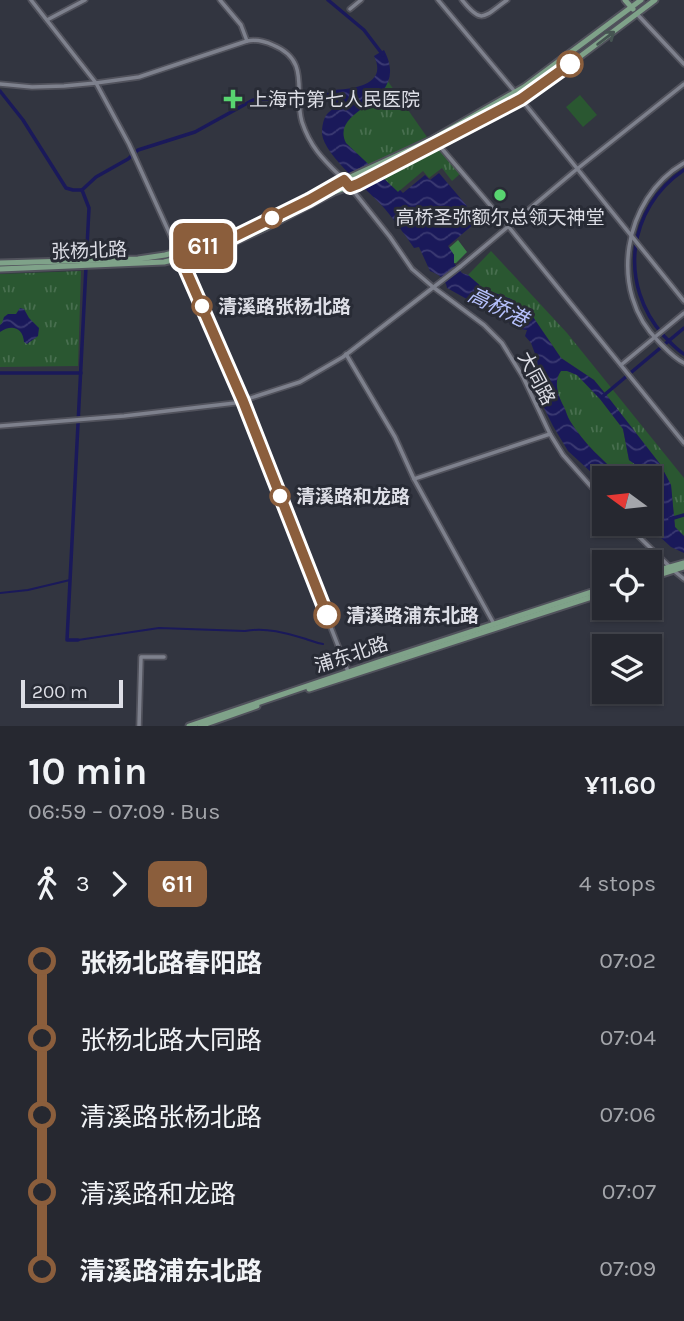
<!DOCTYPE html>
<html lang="en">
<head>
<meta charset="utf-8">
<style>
  :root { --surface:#262830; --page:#32343c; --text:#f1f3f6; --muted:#a4a6ab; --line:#42444c }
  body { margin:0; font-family:Karla,"Noto Sans SC",sans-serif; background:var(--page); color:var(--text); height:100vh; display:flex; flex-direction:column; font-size:26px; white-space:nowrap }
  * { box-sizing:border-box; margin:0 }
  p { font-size:23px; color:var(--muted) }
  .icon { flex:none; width:38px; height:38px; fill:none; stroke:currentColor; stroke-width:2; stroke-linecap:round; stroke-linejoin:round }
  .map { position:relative; height:726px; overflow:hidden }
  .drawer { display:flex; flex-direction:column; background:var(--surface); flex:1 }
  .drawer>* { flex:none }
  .badge { padding:0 14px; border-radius:10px; font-size:24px; line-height:46px }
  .needle { width:46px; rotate:285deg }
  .fabs { position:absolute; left:592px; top:466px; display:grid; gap:14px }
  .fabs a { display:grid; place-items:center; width:70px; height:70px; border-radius:0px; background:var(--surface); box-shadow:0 2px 5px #0004,0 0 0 2px var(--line); font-size:35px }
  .scale { position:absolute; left:21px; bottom:18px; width:102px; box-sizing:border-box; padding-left:7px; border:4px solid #dddee6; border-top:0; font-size:19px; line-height:24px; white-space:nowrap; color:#dddee6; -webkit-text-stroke:5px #282b35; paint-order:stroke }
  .map>.badge { position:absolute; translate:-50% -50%; box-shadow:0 0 0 4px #fff }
  .legs { display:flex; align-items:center; gap:10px; height:77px; padding:0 28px; font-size:23px }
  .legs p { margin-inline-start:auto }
  .headline { display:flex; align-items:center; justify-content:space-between; height:119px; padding:0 28px }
  h1 { font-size:38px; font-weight:700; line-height:52px }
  ul { padding:0 28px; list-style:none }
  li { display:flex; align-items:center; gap:24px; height:77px; font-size:26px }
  li i { display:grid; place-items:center; width:10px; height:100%; margin:0 9px; background:currentColor }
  li i::after { content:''; width:18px; height:18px; margin:-9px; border:5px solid; border-radius:50%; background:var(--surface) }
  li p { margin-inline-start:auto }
  li:first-child i { background:linear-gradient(#0000 50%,currentColor 0) }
  li:last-child i { background:linear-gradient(currentColor 50%,#0000 0) }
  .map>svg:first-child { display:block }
</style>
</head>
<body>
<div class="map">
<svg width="684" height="726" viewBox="0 0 684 726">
  <defs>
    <pattern id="forest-firs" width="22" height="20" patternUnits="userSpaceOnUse" patternTransform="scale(1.75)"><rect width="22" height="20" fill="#3a7f46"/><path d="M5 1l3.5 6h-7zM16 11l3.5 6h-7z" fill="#3e6446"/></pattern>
    <pattern id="park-tufts" width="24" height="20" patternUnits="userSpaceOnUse" patternTransform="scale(1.75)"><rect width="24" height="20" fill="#2a5731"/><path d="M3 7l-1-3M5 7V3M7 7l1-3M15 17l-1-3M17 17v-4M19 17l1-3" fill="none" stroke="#486f4f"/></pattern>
    <pattern id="water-waves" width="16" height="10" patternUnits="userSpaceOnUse" patternTransform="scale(1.75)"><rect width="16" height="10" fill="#1a195a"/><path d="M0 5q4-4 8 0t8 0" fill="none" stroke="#3b3a72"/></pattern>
  </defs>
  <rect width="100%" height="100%" fill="#323540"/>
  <path fill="#2a5731" d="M580 95 597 115 583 127 566 107Z"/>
  <path fill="url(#forest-firs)" d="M458 240 467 252 456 263H454V255L449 248Z"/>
  <g fill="url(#park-tufts)">
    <path d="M387 80 427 137 362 168 344 152 342 119Z"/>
    <path d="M439 148 461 173 452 181 442 168 429 178 423 171 398 192 383 178Z"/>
    <path d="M491 251 567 333 684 478V536L675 527 671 485 660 464 608 397 594 380 561 358 531 314 511 299 484 289 468 275Z"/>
    <path d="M81 271 78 366 0 367V274Z"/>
    <path d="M561 371H567L577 375 600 399 623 429 629 460C641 469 664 480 658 498L654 500 649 499V478H622C603 460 584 444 570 421 567 417 566 411 564 407 558 396 553 382 561 371Z"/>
  </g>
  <g fill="url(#water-waves)">
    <path d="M384 50C413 105 328 106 346 143L398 192 400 190 403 193 425 175 430 180 439 173 467 206 463 210 474 224 448 246 454 255V263L462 273 468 275 484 289 511 299 531 314 561 358 594 380 608 397 660 464 671 485 675 527 684 536V553L671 547 645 523H649V499L654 500 658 498C664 480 641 469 629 460L623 429 600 399 577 375 567 371H561C553 381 558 396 564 407 566 411 567 416 570 421 584 444 603 460 622 478H604V484L568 451 553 426 542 404 537 359 531 343 525 336 527 330 521 329 447 288C446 279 438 274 430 271L419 247 414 248C405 235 395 221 385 209 369 190 325 157 322 134 322 127 323 118 328 113 333 108 335 109 335 101L332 99 333 90C354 89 388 85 374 56Z"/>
    <path d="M20 308 24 309 29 318 39 328 38 336 27 344 24 342C23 327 11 324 0 332V325L2 323 4 317 8 314H16Z"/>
  </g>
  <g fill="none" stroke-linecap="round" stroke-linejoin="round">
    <g stroke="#1a195a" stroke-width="2">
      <path d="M0 593 28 590 70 580"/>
      <path d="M78 640 159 628 245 631C266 627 286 633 306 639 312 641 316 643 323 644"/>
    </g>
    <g stroke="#1a195a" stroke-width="3.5">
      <path d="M328 0 364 30 383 55"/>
      <path d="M0 91 23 120 66 188 73 190H82L96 177 128 159 138 150 195 132 253 100 334 94"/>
      <path d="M684 170C627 208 618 285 664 336 671 343 676 349 684 354"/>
      <path d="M0 373H81"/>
      <path d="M603 396 684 328"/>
      <path d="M670 519 684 515"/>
      <path d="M78 640H67L89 208 82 190"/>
    </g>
    <g stroke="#51525c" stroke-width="7">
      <g id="minor">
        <path d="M31 0 96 83 129 144 202 305 243 401 349 674"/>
        <path d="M220 0 241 25 247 41"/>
        <path d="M438 0 521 99 684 301"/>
        <path d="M462 0C482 25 483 17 507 0"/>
        <path d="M350 9 361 0"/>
        <path d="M637 14 684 64"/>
        <path d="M47 20 85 0"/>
        <path d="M0 84 32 87 64 86 96 83 139 77 247 41C256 39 264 41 273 45 312 61 293 93 302 122 311 149 325 161 344 180"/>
        <path d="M437 143 508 226 684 443"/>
        <path d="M684 163C623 198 607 292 659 342 667 350 674 358 684 363"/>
        <path d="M351 188 390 237 412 269 433 287 484 325 502 343 523 377 550 434 563 455 604 501"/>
        <path d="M346 354 395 437 414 479 494 624"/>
        <path d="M621 365 684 313"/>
        <path d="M0 426 124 416 235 403 300 382 343 357 461 266 577 169 684 84"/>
        <path d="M414 479 550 434"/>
        <path d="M625 523 673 570 684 579"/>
        <path d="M139 726 141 657H164"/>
      </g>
    </g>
    <g stroke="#51525c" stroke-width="9">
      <g id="major">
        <path d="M625 0 633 9"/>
        <path d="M0 263 138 259 165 255 234 237 309 200 344 180 433 139 524 87 641 0"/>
        <path d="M0 269 164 262 181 258 228 245 265 228 334 192 358 184 521 99 537 89 655 0"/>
        <path d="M649 573 684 563"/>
        <path d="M649 578 684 567"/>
        <path d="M309 689 604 593"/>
        <path d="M189 726 381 661 604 588"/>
        <path d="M200 726 257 706"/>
      </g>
    </g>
    <use href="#minor" stroke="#7e818d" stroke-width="3.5"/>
    <use href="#major" stroke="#7fa289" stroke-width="5"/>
  </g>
  <defs><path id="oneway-shaft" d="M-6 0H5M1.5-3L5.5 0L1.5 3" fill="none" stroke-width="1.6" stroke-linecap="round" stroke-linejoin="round" transform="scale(1.75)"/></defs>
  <use stroke="#465552" href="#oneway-shaft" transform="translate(606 38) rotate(-37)"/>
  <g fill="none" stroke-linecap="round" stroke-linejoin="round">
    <g stroke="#fff" stroke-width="16">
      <path id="line-1" d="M327 615 243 401 178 252 234 237 309 200 344 180 350 187 358 184 521 99 570 64"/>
    </g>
    <use href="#line-1" stroke="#8b5e3c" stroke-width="10"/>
  </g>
  <g fill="#fff" stroke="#8b5e3c" stroke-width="3.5">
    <circle cx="570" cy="64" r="12"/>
    <circle cx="272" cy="218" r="9"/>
    <circle cx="202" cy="306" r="9"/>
    <circle cx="280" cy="496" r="9"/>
    <circle cx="327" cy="615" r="12"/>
  </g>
  <g fill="#58d570" stroke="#282b35" stroke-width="2.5">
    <path d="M229.5 88.5h7v7h7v7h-7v7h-7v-7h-7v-7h7z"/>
    <circle cx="500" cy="195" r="7"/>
  </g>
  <g text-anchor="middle" stroke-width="6" stroke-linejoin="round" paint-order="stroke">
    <g font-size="19" fill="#dddee6" stroke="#282b35" text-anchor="start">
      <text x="249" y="106">上海市第七人民医院</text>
      <text x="500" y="224" text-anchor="middle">高桥圣弥额尔总领天神堂</text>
    </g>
    <g font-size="19" fill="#dddee6" stroke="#282b35">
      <text transform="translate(89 250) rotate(-2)" y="7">张杨北路</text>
      <text transform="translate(537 378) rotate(62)" y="7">大同路</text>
      <text transform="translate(351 654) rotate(-18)" y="7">浦东北路</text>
    </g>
    <g font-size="19" font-weight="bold" fill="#dddee6" stroke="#282b35" text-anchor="start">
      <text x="218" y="313">清溪路张杨北路</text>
      <text x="296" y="503">清溪路和龙路</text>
      <text x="346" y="622">清溪路浦东北路</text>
    </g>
    <g font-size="21" font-style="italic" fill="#b6c1fd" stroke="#282b35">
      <text transform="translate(498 307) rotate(26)" y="7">高桥港</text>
    </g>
  </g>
</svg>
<div class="fabs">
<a><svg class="needle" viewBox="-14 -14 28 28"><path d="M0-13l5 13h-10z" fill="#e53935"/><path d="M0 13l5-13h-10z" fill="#a4a6ab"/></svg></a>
<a><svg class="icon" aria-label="locate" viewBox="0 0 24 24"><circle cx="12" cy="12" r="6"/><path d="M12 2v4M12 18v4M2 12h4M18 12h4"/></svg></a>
<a><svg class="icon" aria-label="layers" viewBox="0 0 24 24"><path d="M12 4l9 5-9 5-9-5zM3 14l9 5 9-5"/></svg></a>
</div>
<div class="scale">200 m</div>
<b class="badge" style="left:203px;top:246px;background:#8b5e3c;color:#fff">611</b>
</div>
<section class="drawer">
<div class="headline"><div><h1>10 min</h1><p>06:59 – 07:09 · Bus</p></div><b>¥11.60</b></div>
<div class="legs"><svg class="icon" aria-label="walk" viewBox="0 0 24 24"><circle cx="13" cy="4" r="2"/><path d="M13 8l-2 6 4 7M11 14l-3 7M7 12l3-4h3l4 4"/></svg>3<svg class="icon" aria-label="forward" viewBox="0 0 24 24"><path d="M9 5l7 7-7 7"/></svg><b class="badge" style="background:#8b5e3c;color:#fff">611</b><p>4 stops</p></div>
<ul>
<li><i style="color:#8b5e3c"></i><b>张杨北路春阳路</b><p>07:02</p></li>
<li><i style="color:#8b5e3c"></i><span>张杨北路大同路</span><p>07:04</p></li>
<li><i style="color:#8b5e3c"></i><span>清溪路张杨北路</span><p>07:06</p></li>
<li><i style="color:#8b5e3c"></i><span>清溪路和龙路</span><p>07:07</p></li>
<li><i style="color:#8b5e3c"></i><b>清溪路浦东北路</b><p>07:09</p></li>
</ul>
</section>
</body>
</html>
